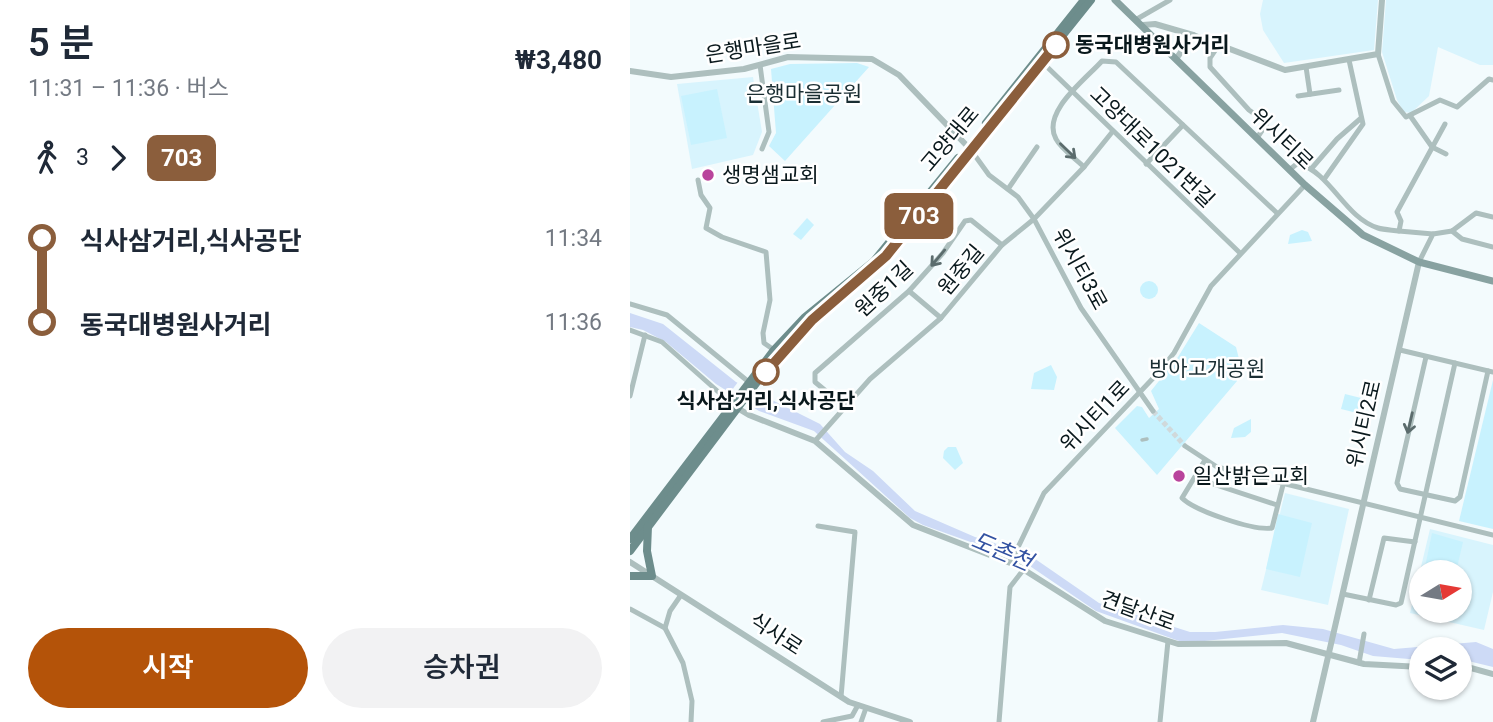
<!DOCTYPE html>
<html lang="ko">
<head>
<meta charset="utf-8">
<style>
  :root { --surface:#fff; --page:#f2f2f3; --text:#1f2937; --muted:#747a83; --accent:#b45309 }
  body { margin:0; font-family:Roboto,"Noto Sans KR",sans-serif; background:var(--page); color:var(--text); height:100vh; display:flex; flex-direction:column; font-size:26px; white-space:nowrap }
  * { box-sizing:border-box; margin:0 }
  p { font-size:23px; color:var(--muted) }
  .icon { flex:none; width:38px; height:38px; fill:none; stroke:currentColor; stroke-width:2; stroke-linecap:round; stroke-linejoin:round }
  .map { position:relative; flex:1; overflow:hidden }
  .side { display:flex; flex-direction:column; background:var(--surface); width:630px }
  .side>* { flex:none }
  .badge { padding:0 14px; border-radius:10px; font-size:24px; line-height:46px }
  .needle { width:46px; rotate:79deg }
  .fabs { position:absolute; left:779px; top:560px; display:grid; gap:14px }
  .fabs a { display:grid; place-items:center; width:63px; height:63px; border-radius:50%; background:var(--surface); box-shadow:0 2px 5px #0004; font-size:35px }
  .map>.badge { position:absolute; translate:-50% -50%; box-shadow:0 0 0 4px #fff }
  .legs { display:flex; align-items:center; gap:10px; height:77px; padding:0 28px; font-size:23px }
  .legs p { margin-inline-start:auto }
  .headline { display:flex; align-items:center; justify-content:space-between; height:119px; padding:0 28px }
  h1 { font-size:38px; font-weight:600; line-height:52px }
  .primary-button { display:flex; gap:14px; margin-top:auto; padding:14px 28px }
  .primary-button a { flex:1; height:80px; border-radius:42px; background:var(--accent); color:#fff; font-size:28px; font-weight:600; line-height:80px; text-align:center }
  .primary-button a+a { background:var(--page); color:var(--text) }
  ul { padding:0 28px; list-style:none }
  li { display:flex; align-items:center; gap:24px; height:84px; font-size:26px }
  li i { display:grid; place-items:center; width:10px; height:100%; margin:0 9px; background:currentColor }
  li i::after { content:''; width:18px; height:18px; margin:-9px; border:5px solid; border-radius:50%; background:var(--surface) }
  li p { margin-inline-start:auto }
  li:first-child i { background:linear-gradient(#0000 50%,currentColor 0) }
  li:last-child i { background:linear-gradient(currentColor 50%,#0000 0) }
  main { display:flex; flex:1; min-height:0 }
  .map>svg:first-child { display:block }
</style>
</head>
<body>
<main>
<section class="side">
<div class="headline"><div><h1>5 분</h1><p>11:31 – 11:36 · 버스</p></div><b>₩3,480</b></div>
<div class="legs"><svg class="icon" aria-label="walk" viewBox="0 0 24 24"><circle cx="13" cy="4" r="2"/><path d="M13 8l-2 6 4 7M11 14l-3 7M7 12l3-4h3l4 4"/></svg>3<svg class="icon" aria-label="forward" viewBox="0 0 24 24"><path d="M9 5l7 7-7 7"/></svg><b class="badge" style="background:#8b5e3c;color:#fff">703</b></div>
<ul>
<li><i style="color:#8b5e3c"></i><b>식사삼거리,식사공단</b><p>11:34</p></li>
<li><i style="color:#8b5e3c"></i><b>동국대병원사거리</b><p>11:36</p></li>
</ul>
<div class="primary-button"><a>시작</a><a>승차권</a></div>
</section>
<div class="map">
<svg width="863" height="722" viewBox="0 0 863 722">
  <rect width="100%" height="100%" fill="#f3fbfd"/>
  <g fill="#d8f4fd" fill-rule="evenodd">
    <path d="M633 0H748L744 50 654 63 633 30 630 14Z"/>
    <path d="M756 0H863V65H850L808 47 799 96 781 113 774 112 767 100 752 52Z"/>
    <path d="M123 77 132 132 123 155 62 169 47 84Z"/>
    <path d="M655 493 719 509 698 605 631 590Z"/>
    <path d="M800 529 863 545V592L854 630 780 613ZM791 572H830V611H791Z"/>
  </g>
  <g fill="#c8f2fe">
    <path d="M227 63 239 67 155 161 139 146 146 133 141 69 160 64Z"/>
    <path d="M87 89 97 138 61 145 51 96Z"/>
    <path d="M177 218 184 225 171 240 163 234Z"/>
    <path d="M672 230 678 232 682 241 658 244 660 235Z"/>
    <circle cx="519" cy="290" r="9"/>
    <path d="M569 323 606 347 610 363 607 381 527 475 485 428 507 406 512 407 519 418 529 409 521 391 548 357Z"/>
    <path d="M421 365 427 377 424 390 401 389 404 373Z"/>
    <path d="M863 380V529L829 521Z"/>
    <path d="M715 394 731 398 727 413 711 409Z"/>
    <path d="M621 419V432L615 437 601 438 604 428Z"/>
    <path d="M318 447H326L333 463 325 470 313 458 314 451Z"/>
    <path d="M648 514 682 523 670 577 636 569Z"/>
    <path d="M802 533 833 542 826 572H794Z"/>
  </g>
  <path fill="#cddaf6" d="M0 313 33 324 106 382 190 424 215 452 243 471 285 511 345 537 398 554 469 603 560 632H585L653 625 693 629 764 649 846 642 863 649V667L830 659V649H791V660L743 656 711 645 652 633 565 642 549 641 466 611 391 560 293 525 280 518 184 431 129 411 86 384 36 342 13 330 0 327Z"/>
  <path fill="#f3fbfd" d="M108 382 132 395 121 407 99 394Z"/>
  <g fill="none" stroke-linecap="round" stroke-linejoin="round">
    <path stroke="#d0d9db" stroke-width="5" stroke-dasharray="5 2.5" stroke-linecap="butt" d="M523 411 555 446"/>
    <path stroke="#adbfbe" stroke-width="3.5" d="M512 440 517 439"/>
    <g stroke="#adbfbe" stroke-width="5">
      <path d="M507 19 540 0"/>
      <path d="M588 46 580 58V67L619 110 637 123 627 138"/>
      <path d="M748 54 763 101 776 117 810 100 827 107 859 79 863 80"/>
      <path d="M413 63 610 253"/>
      <path d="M130 65 139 132 132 149"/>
      <path d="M676 67 680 94"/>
      <path d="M668 96 709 90"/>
      <path d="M781 117 802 147 816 154"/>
      <path d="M341 150 359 175 388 197 404 219 451 308 523 411"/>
      <path d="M516 164 553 125"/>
      <path d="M454 167C446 159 431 149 426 139 411 112 456 79 472 61L486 62 647 213"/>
      <path d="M682 168 707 139 730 119"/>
      <path d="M659 170 668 163C702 174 714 217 748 228 754 230 763 230 769 231"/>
      <path d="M695 178 733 124 719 60"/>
      <path d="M68 180 71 195 80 208 76 228 92 237 136 252 140 300 133 333 134 343 144 350"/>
      <path d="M378 189 407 147"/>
      <path d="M822 231 832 239 863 247"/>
      <path d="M803 234 769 231 771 221 767 212 815 124"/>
      <path d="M789 262 803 234 822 231 846 213 863 217"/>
      <path d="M279 291 311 318"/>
      <path d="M0 304 37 315 120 383"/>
      <path d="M0 330 32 342 102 404"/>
      <path d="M770 350 863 372"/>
      <path d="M796 357 767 483 770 489 825 501 830 497 858 371"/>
      <path d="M0 396 15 335"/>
      <path d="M214 406 185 382V373L279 291 313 253 335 221 341 220 372 245"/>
      <path d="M185 441 240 379 311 318 372 245 404 219 454 167 483 131"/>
      <path d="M555 446 587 467 863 535"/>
      <path d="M575 460 552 498C565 511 624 531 642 528L653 485"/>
      <path d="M565 478 647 505"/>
      <path d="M188 526 225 532 211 697"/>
      <path d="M381 562 414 493 528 373 544 353 581 286 675 185"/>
      <path d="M713 594 766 605 771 603 825 363"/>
      <path d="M51 595 40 611 35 628 53 663 62 701 61 722"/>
      <path d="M739 600 754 538 785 542"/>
      <path d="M0 609 35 628"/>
      <path d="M729 663 734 634"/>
      <path d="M193 722 222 716 228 705"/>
      <path d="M231 722 236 708"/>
      <path d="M369 722 380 587 394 569"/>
      <path d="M530 722 538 641"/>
    </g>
    <g stroke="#adbfbe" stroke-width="6">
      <path d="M513 25 525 24 563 35"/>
      <path d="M546 59 563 35 655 70 748 54 752 0"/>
      <path d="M0 71 41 77 114 69 158 57 242 59 269 75 341 150"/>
      <path d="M104 406 119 415 185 441 283 525 388 566 475 621 548 644 656 643 734 664 791 667"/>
      <path d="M0 562 219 702 280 722"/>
      <path d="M830 665 863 674"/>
      <path d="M683 722 789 262"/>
    </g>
    <path stroke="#88a2a1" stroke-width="7" d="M485 0 675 185 733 235 789 262 863 281"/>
    <g stroke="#6d8d8c" stroke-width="8">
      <path d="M356 123 454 0"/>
      <path d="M0 539 144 350 175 317 244 261 328 158"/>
      <path d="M0 551 149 353 182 320 256 256 461 0"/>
      <path d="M0 576H22L17 551 18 526"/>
    </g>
  </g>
  <defs><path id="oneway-shaft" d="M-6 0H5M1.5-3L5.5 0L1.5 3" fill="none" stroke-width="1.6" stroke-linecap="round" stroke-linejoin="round" transform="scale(1.75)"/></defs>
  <g stroke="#5b6c6d">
    <use href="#oneway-shaft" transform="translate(438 151) rotate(44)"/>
    <use href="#oneway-shaft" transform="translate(308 258) rotate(130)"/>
    <use href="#oneway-shaft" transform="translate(780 423) rotate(103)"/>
  </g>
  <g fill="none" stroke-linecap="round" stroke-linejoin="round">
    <g stroke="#fff" stroke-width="16">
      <path id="line-1" d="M136 372 182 320 256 256 426 45"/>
    </g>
    <use href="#line-1" stroke="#8b5e3c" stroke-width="10"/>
  </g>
  <g fill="#fff" stroke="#8b5e3c" stroke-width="3.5">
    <circle cx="426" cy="45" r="12"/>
    <circle cx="136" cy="372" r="12"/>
  </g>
  <g fill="#b9449c" stroke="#fff" stroke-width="2.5">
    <circle cx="78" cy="175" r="7"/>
    <circle cx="549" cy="476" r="7"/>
  </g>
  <g text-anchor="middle" stroke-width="5" stroke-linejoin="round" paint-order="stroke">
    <g font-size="21" font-weight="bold" fill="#09181c" stroke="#fff" text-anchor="start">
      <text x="445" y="52">동국대병원사거리</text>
      <text x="136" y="408" text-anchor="middle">식사삼거리,식사공단</text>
    </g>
    <g font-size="21" fill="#09181c" stroke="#fff">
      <text transform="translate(123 48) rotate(-9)" y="7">은행마을로</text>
      <text transform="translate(320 139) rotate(-50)" y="7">고양대로</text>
      <text transform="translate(652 139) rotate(44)" y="7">위시티로</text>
      <text transform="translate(522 147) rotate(44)" y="7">고양대로1021번길</text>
      <text transform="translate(450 269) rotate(61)" y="7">위시티3로</text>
      <text transform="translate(331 270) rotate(-50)" y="7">원중길</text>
      <text transform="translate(254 289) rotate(-43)" y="7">원중1길</text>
      <text transform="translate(465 416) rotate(-46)" y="7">위시티1로</text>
      <text transform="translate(734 424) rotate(-77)" y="7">위시티2로</text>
      <text transform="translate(508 611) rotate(20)" y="7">견달산로</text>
      <text transform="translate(146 634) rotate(33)" y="7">식사로</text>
    </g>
    <g font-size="21" fill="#1a2e33" stroke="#fff">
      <text x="174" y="101">은행마을공원</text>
      <text x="577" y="376">방아고개공원</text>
    </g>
    <g font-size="21" fill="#09181c" stroke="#fff" text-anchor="start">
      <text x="92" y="182">생명샘교회</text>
      <text x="563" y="483">일산밝은교회</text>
    </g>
    <g font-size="23" font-style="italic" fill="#3352a2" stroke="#fff">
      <text transform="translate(372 551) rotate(23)" y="8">도촌천</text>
    </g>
  </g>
</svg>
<div class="fabs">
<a><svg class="needle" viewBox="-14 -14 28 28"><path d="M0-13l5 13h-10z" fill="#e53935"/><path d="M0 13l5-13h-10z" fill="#747a83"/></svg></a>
<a><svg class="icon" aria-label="layers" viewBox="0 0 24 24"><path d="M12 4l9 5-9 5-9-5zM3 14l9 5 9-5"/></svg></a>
</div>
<b class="badge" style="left:289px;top:216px;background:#8b5e3c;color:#fff">703</b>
</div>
</main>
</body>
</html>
